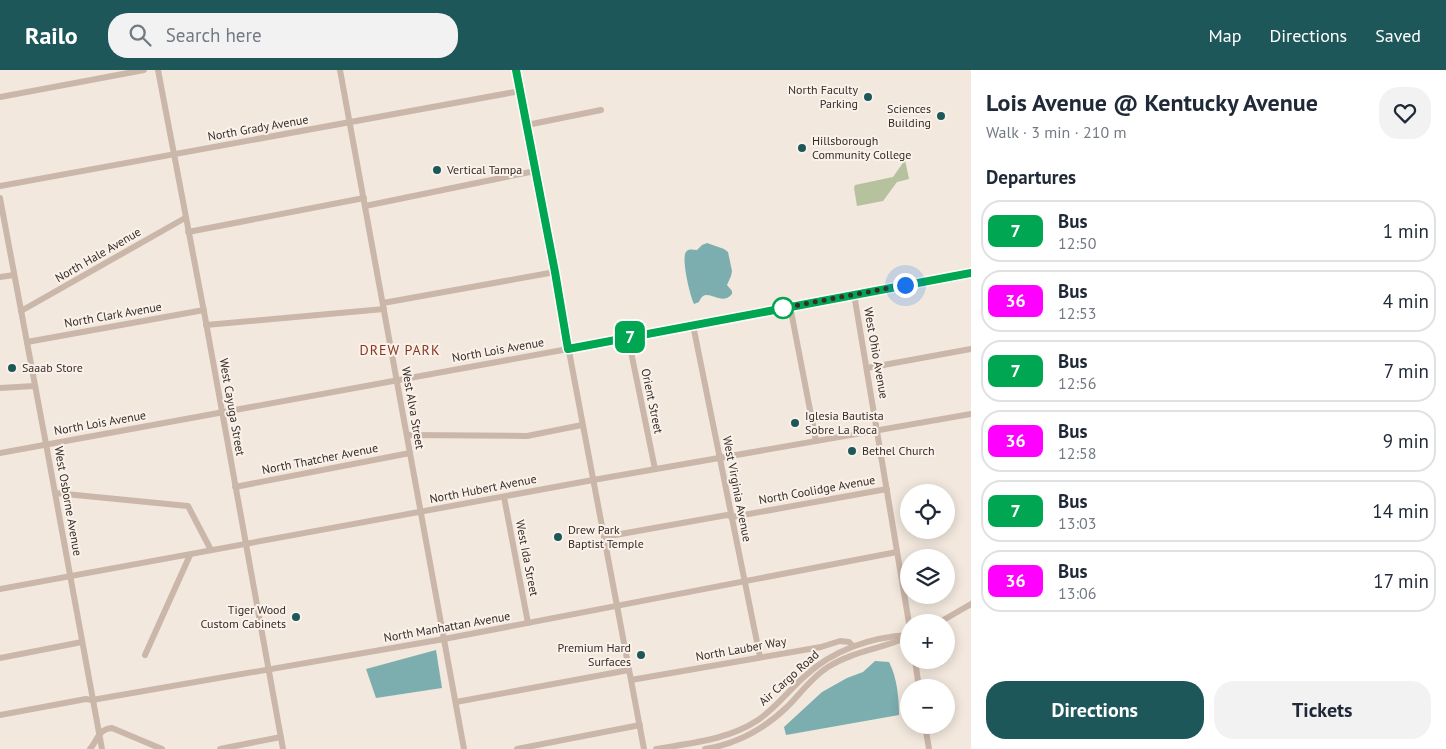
<!DOCTYPE html>
<html lang="en">
<head>
<meta charset="utf-8">
<style>
  :root { --surface:#fff; --page:#f2f2f3; --text:#1f2937; --muted:#747a83; --line:#e0e1e3; --accent:#1e5759 }
  body { margin:0; font-family:"PT Sans",sans-serif; background:var(--page); color:var(--text); height:100vh; display:flex; flex-direction:column; font-size:19px; white-space:nowrap }
  * { box-sizing:border-box; margin:0 }
  p { font-size:16px; color:var(--muted) }
  .icon { flex:none; width:28px; height:28px; fill:none; stroke:currentColor; stroke-width:2; stroke-linecap:round; stroke-linejoin:round }
  .map { position:relative; flex:1; overflow:hidden }
  .drawer { display:flex; flex-direction:column; background:var(--surface); width:475px }
  .drawer>* { flex:none }
  .badge { padding:0 10px; border-radius:8px; font-size:18px; line-height:32px }
  .controls { position:absolute; left:900px; top:414px; display:grid; gap:10px }
  .controls a { display:grid; place-items:center; width:55px; height:55px; border-radius:50%; background:var(--surface); box-shadow:0 2px 12px #0003; font-size:25px }
  .you { position:absolute; width:25px; height:25px; margin:-12px; border:4px solid #fff; border-radius:50%; background:#1a73e8; box-shadow:0 0 0 8px #1a73e833 }
  .map>.badge { position:absolute; translate:-50% -50%; box-shadow:0 0 0 2px #fff }
  h2 { padding:0 15px; font-size:19px; line-height:45px }
  .round { display:grid; place-items:center; flex:none; width:52px; height:52px; border-radius:20px; background:var(--page) }
  .summary { display:flex; align-items:center; justify-content:space-between; height:85px; padding:0 15px }
  h1 { font-size:24px; font-weight:600; line-height:38px }
  .cta { display:flex; gap:10px; margin-top:auto; padding:10px 15px }
  .cta a { flex:1; height:58px; border-radius:20px; background:var(--accent); color:#fff; font-size:20px; font-weight:600; line-height:58px; text-align:center }
  .cta a+a { background:var(--page); color:var(--text) }
  ul { padding:0; list-style:none }
  li { display:flex; align-items:center; gap:15px; height:62px; margin:0 10px 8px; padding:0 5px; border:2px solid var(--line); border-radius:20px }
  li div { flex:1 }
  li b { display:block; font-size:19px }
  li em { font-style:normal }
  li .badge { min-width:55px; font-weight:700; text-align:center }
  header { display:flex; align-items:center; gap:30px; box-sizing:border-box; height:70px; padding:0 25px; background:var(--accent); color:#fff }
  header strong { font-size:24px }
  nav { display:flex; gap:28px; margin-inline-start:auto; font-size:18px }
  .search { width:350px; height:45px; background:var(--page); display:flex; align-items:center; gap:12px; box-sizing:border-box; padding:0 18px; border-radius:20px; color:var(--muted); font-size:19px }
  main { display:flex; flex:1; min-height:0 }
  .map>svg:first-child { display:block }
</style>
</head>
<body>
<header>
<strong>Railo</strong>
<div class="search"><svg class="icon" aria-label="search" viewBox="0 0 24 24"><circle cx="10" cy="10" r="6"/><path d="M15 15l6 6"/></svg>Search here</div>
<nav><a>Map</a><a>Directions</a><a>Saved</a></nav>
</header>
<main>
<div class="map">
<svg width="971" height="679" viewBox="0 0 971 679">
  <rect width="100%" height="100%" fill="#f2e8dd"/>
  <path fill="#b6c19d" d="M905 90 909 109 897 112 883 131 857 136 854 118 855 115 893 107Z"/>
  <g fill="#7caeaf">
    <path d="M707 173 724 179 728 182 732 201 731 206 727 215 732 221V224C720 238 706 214 699 232L694 234C690 226 681 188 686 182 689 178 693 180 697 180L702 175Z"/>
    <path d="M436 580 442 618 376 628 366 599Z"/>
    <path d="M875 591 889 592C897 607 899 628 899 645L786 665 784 657 822 622 847 608 863 602Z"/>
  </g>
  <g fill="none" stroke-linecap="round" stroke-linejoin="round">
    <g stroke="#cbb7a9" stroke-width="6">
      <path d="M158 0 205 247 283 679"/>
      <path d="M340 0 464 679"/>
      <path d="M516 0 644 679"/>
      <path d="M0 27 144 0"/>
      <path d="M527 55 601 40"/>
      <path d="M0 116 520 21"/>
      <path d="M0 128 46 374 102 679"/>
      <path d="M365 136 535 101"/>
      <path d="M188 162 364 128"/>
      <path d="M0 207 14 205"/>
      <path d="M854 224 909 553"/>
      <path d="M383 233 555 202"/>
      <path d="M790 236 816 371"/>
      <path d="M21 241 185 148"/>
      <path d="M206 255 384 239"/>
      <path d="M693 255 760 587"/>
      <path d="M628 267 655 399"/>
      <path d="M27 272 204 240"/>
      <path d="M867 298 971 279"/>
      <path d="M0 318 34 316"/>
      <path d="M407 365 527 366 582 355"/>
      <path d="M0 383 568 279 971 203"/>
      <path d="M235 417 410 383"/>
      <path d="M55 423 188 436 211 480"/>
      <path d="M504 427 528 553"/>
      <path d="M604 467 727 445 732 447 887 419"/>
      <path d="M0 519 593 410 971 344"/>
      <path d="M940 552 971 534"/>
      <path d="M145 585 190 485"/>
      <path d="M0 588 82 572"/>
      <path d="M915 590 919 618"/>
      <path d="M631 610 821 577 840 571 849 572 853 576"/>
      <path d="M456 632 629 600"/>
      <path d="M0 645 86 629 92 630 444 569 897 482"/>
      <path d="M925 655 929 679"/>
      <path d="M90 679C98 670 98 659 112 658L162 679"/>
      <path d="M220 679 281 667"/>
      <path d="M517 679 640 655"/>
      <path d="M656 679C691 673 728 670 758 650 776 638 789 620 805 606 833 580 871 567 909 565"/>
      <path d="M705 679C736 674 764 659 787 637 800 624 812 607 828 597 853 581 882 579 907 567"/>
    </g>
  </g>
  <g fill="none" stroke-linecap="round" stroke-linejoin="round">
    <g stroke="#fff" stroke-width="11">
      <path id="line" d="M516 0 555 202 568 279 971 203"/>
    </g>
    <use href="#line" stroke="#00a651" stroke-width="8"/>
    <path stroke="#382d29" stroke-width="5" stroke-dasharray="0 9" d="M783 238 777 239 905 215"/>
  </g>
  <g fill="#1e5759" stroke="#faf2ea" stroke-width="2">
    <circle cx="868" cy="27" r="5"/>
    <circle cx="941" cy="46" r="5"/>
    <circle cx="802" cy="78" r="5"/>
    <circle cx="437" cy="100" r="5"/>
    <circle cx="12" cy="298" r="5"/>
    <circle cx="795" cy="353" r="5"/>
    <circle cx="852" cy="381" r="5"/>
    <circle cx="558" cy="467" r="5"/>
    <circle cx="296" cy="547" r="5"/>
    <circle cx="641" cy="585" r="5"/>
  </g>
  <circle fill="#fff" stroke="#00a651" stroke-width="2.5" cx="783" cy="238" r="10"/>
  <g text-anchor="middle" stroke-width="4" stroke-linejoin="round" paint-order="stroke">
    <g font-size="12" fill="#382d29" stroke="#faf2ea" text-anchor="start">
      <text x="858" y="24" text-anchor="end">North Faculty<tspan x="858" dy="14">Parking</tspan></text>
      <text x="931" y="43" text-anchor="end">Sciences<tspan x="931" dy="14">Building</tspan></text>
      <text x="812" y="75">Hillsborough<tspan x="812" dy="14">Community College</tspan></text>
      <text x="447" y="104">Vertical Tampa</text>
      <text x="22" y="302">Saaab Store</text>
      <text x="805" y="350">Iglesia Bautista<tspan x="805" dy="14">Sobre La Roca</tspan></text>
      <text x="862" y="385">Bethel Church</text>
      <text x="568" y="464">Drew Park<tspan x="568" dy="14">Baptist Temple</tspan></text>
      <text x="286" y="544" text-anchor="end">Tiger Wood<tspan x="286" dy="14">Custom Cabinets</tspan></text>
      <text x="631" y="582" text-anchor="end">Premium Hard<tspan x="631" dy="14">Surfaces</tspan></text>
    </g>
    <g font-size="12" fill="#382d29" stroke="#faf2ea">
      <text transform="translate(258 58) rotate(-10)" y="4">North Grady Avenue</text>
      <text transform="translate(98 185) rotate(-30)" y="4">North Hale Avenue</text>
      <text transform="translate(113 245) rotate(-10)" y="4">North Clark Avenue</text>
      <text transform="translate(498 280) rotate(-10)" y="4">North Lois Avenue</text>
      <text transform="translate(876 283) rotate(80)" y="4">West Ohio Avenue</text>
      <text transform="translate(652 331) rotate(78)" y="4">Orient Street</text>
      <text transform="translate(232 337) rotate(80)" y="4">West Cayuga Street</text>
      <text transform="translate(413 338) rotate(80)" y="4">West Alva Street</text>
      <text transform="translate(100 353) rotate(-10)" y="4">North Lois Avenue</text>
      <text transform="translate(320 389) rotate(-11)" y="4">North Thatcher Avenue</text>
      <text transform="translate(483 419) rotate(-11)" y="4">North Hubert Avenue</text>
      <text transform="translate(737 419) rotate(79)" y="4">West Virginia Avenue</text>
      <text transform="translate(817 420) rotate(-10)" y="4">North Coolidge Avenue</text>
      <text transform="translate(68 431) rotate(80)" y="4">West Osborne Avenue</text>
      <text transform="translate(527 488) rotate(79)" y="4">West Ida Street</text>
      <text transform="translate(447 557) rotate(-10)" y="4">North Manhattan Avenue</text>
      <text transform="translate(741 579) rotate(-10)" y="4">North Lauber Way</text>
      <text transform="translate(789 608) rotate(-42)" y="4">Air Cargo Road</text>
    </g>
    <g font-size="14" letter-spacing="1" fill="#863722" stroke="#faf2ea">
      <text x="400" y="285">DREW PARK</text>
    </g>
  </g>
</svg>
<div class="controls">
<a><svg class="icon" aria-label="locate" viewBox="0 0 24 24"><circle cx="12" cy="12" r="6"/><path d="M12 2v4M12 18v4M2 12h4M18 12h4"/></svg></a>
<a><svg class="icon" aria-label="layers" viewBox="0 0 24 24"><path d="M12 4l9 5-9 5-9-5zM3 14l9 5 9-5"/></svg></a>
<a>+</a>
<a>−</a>
</div>
<div class="you" style="left:905px;top:215px"></div>
<b class="badge" style="left:630px;top:267px;background:#00a651;color:#fff">7</b>
</div>
<section class="drawer">
<div class="summary"><div><h1>Lois Avenue @ Kentucky Avenue</h1><p>Walk · 3 min · 210 m</p></div><a class="round"><svg class="icon" aria-label="heart" viewBox="0 0 24 24"><path d="M12 20l-8-8c-3-5 5-10 8-4 3-6 11-1 8 4z"/></svg></a></div>
<h2>Departures</h2>
<ul>
<li><span class="badge" style="background:#00a651;color:#fff">7</span><div><b>Bus</b><p>12:50</p></div><em>1 min</em></li>
<li><span class="badge" style="background:#f0f;color:#fff">36</span><div><b>Bus</b><p>12:53</p></div><em>4 min</em></li>
<li><span class="badge" style="background:#00a651;color:#fff">7</span><div><b>Bus</b><p>12:56</p></div><em>7 min</em></li>
<li><span class="badge" style="background:#f0f;color:#fff">36</span><div><b>Bus</b><p>12:58</p></div><em>9 min</em></li>
<li><span class="badge" style="background:#00a651;color:#fff">7</span><div><b>Bus</b><p>13:03</p></div><em>14 min</em></li>
<li><span class="badge" style="background:#f0f;color:#fff">36</span><div><b>Bus</b><p>13:06</p></div><em>17 min</em></li>
</ul>
<div class="cta"><a>Directions</a><a>Tickets</a></div>
</section>
</main>
</body>
</html>
